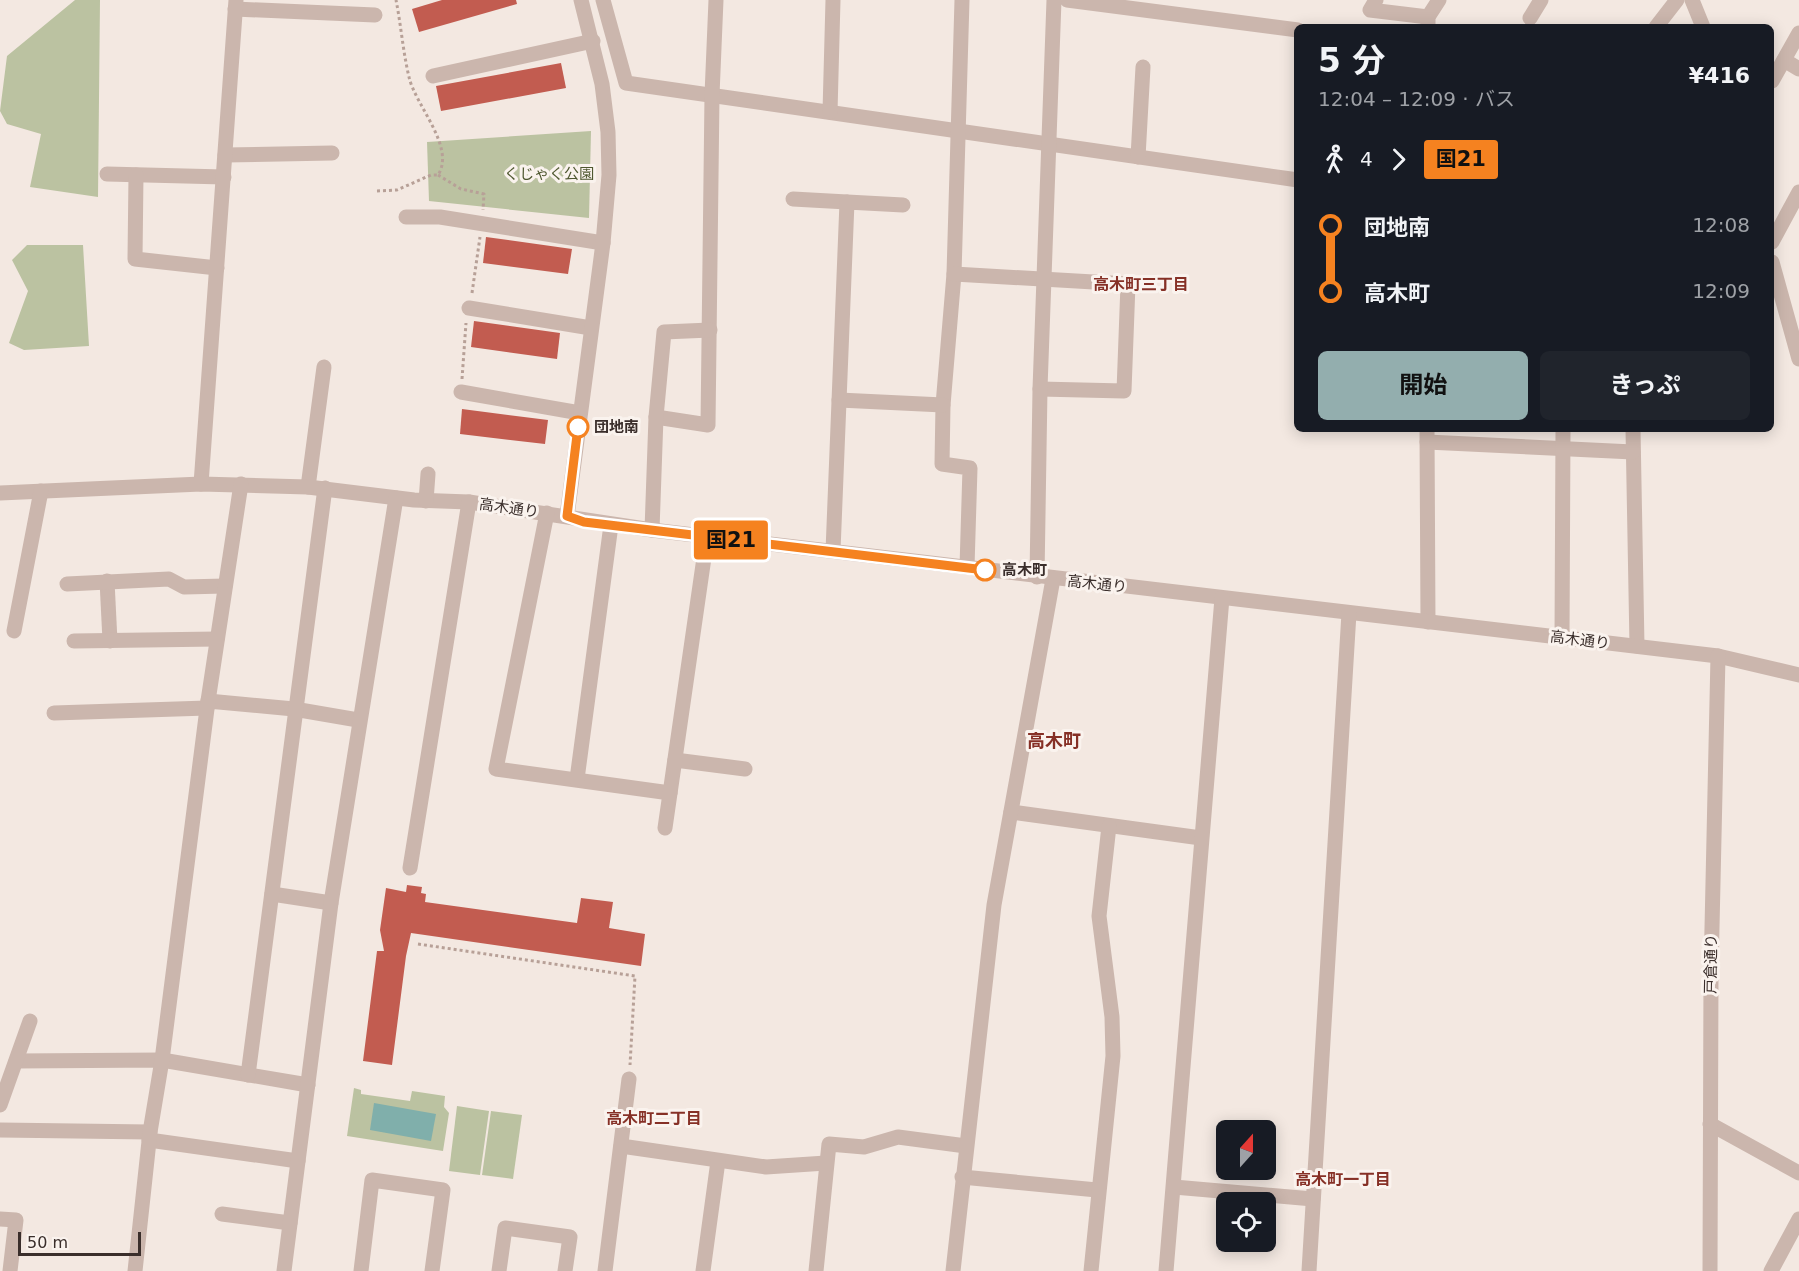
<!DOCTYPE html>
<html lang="ja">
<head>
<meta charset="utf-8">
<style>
  :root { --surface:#171b24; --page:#20242c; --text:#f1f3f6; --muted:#9ea1a6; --accent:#93aeae }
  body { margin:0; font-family:"DejaVu Sans","Noto Sans JP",sans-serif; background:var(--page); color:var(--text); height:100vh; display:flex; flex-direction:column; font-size:22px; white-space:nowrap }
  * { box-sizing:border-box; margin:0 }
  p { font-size:20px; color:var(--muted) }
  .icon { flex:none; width:33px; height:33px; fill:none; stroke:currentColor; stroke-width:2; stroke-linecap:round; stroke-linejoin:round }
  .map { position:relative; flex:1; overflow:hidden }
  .details { position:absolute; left:1294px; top:24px; width:480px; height:408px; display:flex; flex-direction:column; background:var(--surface); border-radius:9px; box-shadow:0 3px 15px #0003 }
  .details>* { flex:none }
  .badge { padding:0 12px; border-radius:4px; font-size:21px; line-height:39px }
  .needle { width:39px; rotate:21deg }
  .controls { position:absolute; left:1216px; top:1120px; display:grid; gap:12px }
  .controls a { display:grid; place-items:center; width:60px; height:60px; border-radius:9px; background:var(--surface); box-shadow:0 3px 15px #0003; font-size:30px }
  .scale { position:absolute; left:18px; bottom:15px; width:123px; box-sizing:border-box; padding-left:6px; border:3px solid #3a2e2b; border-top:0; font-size:16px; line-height:21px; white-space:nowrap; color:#3a2e2b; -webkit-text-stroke:4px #faf3ee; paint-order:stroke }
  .map>.badge { position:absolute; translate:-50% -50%; box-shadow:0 0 0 3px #fff }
  .legs { display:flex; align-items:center; gap:9px; height:66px; padding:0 24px; font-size:20px }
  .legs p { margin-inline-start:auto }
  .head { display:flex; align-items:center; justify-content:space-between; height:102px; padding:0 24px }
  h1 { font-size:33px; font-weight:700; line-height:45px }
  .primary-button { display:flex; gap:12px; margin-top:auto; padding:12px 24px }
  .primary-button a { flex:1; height:69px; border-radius:9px; background:var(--accent); color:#111; font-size:24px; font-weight:700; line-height:69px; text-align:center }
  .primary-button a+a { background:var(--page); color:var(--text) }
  ul { padding:0 24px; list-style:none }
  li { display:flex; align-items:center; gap:21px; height:66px; font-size:22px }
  li i { display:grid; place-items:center; width:9px; height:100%; margin:0 8px; background:currentColor }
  li i::after { content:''; width:15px; height:15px; margin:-8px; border:4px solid; border-radius:50%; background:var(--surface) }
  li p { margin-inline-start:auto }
  li:first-child i { background:linear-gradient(#0000 50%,currentColor 0) }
  li:last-child i { background:linear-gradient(currentColor 50%,#0000 0) }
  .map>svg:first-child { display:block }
</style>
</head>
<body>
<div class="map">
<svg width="1799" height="1271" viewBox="0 0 1799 1271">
  <rect width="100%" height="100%" fill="#f3e8e1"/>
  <g fill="#bbc2a1">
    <path d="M75 0H100L98 197 30 187 41 134 7 124 0 111 7 56Z"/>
    <path d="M591 131 589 218 429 201 427 142Z"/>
    <path d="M27 245H83L89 346 24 350 9 343 28 291 12 260Z"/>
    <path d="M354 1088 361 1090V1094L410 1101 412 1091 445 1096 444 1107 449 1113 443 1151 347 1136Z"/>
    <path d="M457 1106 489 1111 480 1175 449 1171Z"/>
    <path d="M491 1111 522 1115 513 1179 482 1175Z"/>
  </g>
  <path fill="#80afab" d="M374 1103 436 1114 431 1141 370 1130Z"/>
  <g fill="#c25c50">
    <path d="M442 0H516L517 4 419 32 412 9Z"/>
    <path d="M561 63 566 88 441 111 436 86Z"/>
    <path d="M486 237 572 249 568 274 483 263Z"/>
    <path d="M474 321 560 333 557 359 471 347Z"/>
    <path d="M462 409 548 420 545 444 460 434Z"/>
    <path d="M407 885 422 887 421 893 426 894 425 902 577 923 581 898 613 902 609 928 645 934 641 966 411 933 406 956 392 1065 363 1061 377 951H384L380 930 386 888 406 892Z"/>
  </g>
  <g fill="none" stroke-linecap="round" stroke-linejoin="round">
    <g stroke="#b7a097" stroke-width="3" stroke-dasharray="3 3" stroke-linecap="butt">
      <path d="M438 175 461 189 484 194 483 210"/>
      <path d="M377 191 397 190 431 175H438C456 147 415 105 409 77 403 52 401 25 396 0"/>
      <path d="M472 293 480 237"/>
      <path d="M462 379 466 323"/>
      <path d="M418 944 635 976 630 1065"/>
    </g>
    <g stroke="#cbb6ad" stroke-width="15">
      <path d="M603 0 626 83 1298 180"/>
      <path d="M962 0 954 274 943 405 942 464 970 468 967 567"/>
      <path d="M1067 0 1298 30"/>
      <path d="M1376 0 1370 10 1428 17"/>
      <path d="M1692 0 1703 27"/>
      <path d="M235 9 375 15"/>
      <path d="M1530 18 1541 0"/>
      <path d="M1428 27V17L1439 0"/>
      <path d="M1656 27 1677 0"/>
      <path d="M1784 60 1799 69"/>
      <path d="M433 76 593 41"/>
      <path d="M1772 81 1799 33"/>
      <path d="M830 112 833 0"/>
      <path d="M225 155 332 153"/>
      <path d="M1138 157 1143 67"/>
      <path d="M107 174 224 177"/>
      <path d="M136 175 135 259 217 268"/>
      <path d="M793 199 847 202"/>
      <path d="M406 217H440L603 243"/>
      <path d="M1772 242 1799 192"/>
      <path d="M1772 262 1799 359"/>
      <path d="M954 274 1128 284 1124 391 1040 389"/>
      <path d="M469 308 591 328"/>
      <path d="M461 392 580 413"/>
      <path d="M839 400 943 405"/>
      <path d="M656 417 708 425 712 95 716 0"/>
      <path d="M1427 429 1428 622"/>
      <path d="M1633 429 1637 646"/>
      <path d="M1427 442 1633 452"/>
      <path d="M201 484 236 0"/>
      <path d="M308 487 324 367"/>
      <path d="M0 493 201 484 308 487 414 500 469 502 652 530 1718 656 1799 675"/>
      <path d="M426 501 428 474"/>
      <path d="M547 513 496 769 670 793"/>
      <path d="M567 516 603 243 609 175 608 132 602 84 581 0"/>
      <path d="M652 530 656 417 664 332 710 330"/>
      <path d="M833 551 847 202 903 205"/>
      <path d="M1037 577 1040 389 1054 0"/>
      <path d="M107 581 110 641"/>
      <path d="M67 584 169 579 184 587 225 586"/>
      <path d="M14 631 41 491"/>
      <path d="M1562 638 1563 429"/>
      <path d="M74 641 217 639"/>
      <path d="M208 701 294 709 358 720"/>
      <path d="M54 713 207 708"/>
      <path d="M675 760 745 769"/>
      <path d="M577 779 611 525"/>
      <path d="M1011 812 1201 838"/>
      <path d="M665 828 707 537"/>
      <path d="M410 868 469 502"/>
      <path d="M272 894 331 903"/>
      <path d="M16 1061 162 1060 308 1085"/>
      <path d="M248 1075 325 488"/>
      <path d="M0 1105 30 1021"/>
      <path d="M1710 1124 1799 1173"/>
      <path d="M0 1130 150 1132"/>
      <path d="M149 1140 298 1161"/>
      <path d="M621 1146 766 1167 826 1163"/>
      <path d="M962 1177 1097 1190"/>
      <path d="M1174 1187 1313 1199"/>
      <path d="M222 1214 290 1223"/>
      <path d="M0 1219 16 1220 10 1271"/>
      <path d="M135 1271 150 1132 162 1060 208 701 241 484"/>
      <path d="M284 1271 331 903 396 498"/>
      <path d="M361 1271 372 1180 443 1190 432 1271"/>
      <path d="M499 1271 505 1228 570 1237 565 1271"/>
      <path d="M605 1271 629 1079"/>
      <path d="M703 1271 718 1161"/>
      <path d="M816 1271 829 1144 864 1147 898 1137 966 1146"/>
      <path d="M953 1271 994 905 1053 579"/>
      <path d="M1091 1271 1113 1056 1112 1017 1099 916 1109 826"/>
      <path d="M1166 1271 1222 598"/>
      <path d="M1309 1271 1349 613"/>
      <path d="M1710 1271 1711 973 1718 656"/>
      <path d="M1771 1271 1799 1219"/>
    </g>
  </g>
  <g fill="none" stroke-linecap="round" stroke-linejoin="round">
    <g stroke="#fff" stroke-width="14">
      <path id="line-1" d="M578 427 567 516 584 522 985 570"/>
    </g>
    <use href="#line-1" stroke="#f58220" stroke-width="9"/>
  </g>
  <g fill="#fff" stroke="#f58220" stroke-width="3">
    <circle cx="578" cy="427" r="10"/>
    <circle cx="985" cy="570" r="10"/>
  </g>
  <g text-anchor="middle" stroke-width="6" stroke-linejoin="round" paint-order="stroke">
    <g font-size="15" fill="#4e572f" stroke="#faf3ee">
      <text x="549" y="179">くじゃく公園</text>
    </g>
    <g font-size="15" font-weight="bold" fill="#3a2e2b" stroke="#faf3ee" text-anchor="start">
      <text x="594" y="432">団地南</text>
      <text x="1002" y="575">高木町</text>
    </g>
    <g font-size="15" fill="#3a2e2b" stroke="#faf3ee">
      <text transform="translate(509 508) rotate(8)" y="5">高木通り</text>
      <text transform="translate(1097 584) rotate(6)" y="5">高木通り</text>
      <text transform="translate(1580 640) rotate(7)" y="5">高木通り</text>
      <text transform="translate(1711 964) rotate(-89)" y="5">戸倉通り</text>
    </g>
    <g font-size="16" font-weight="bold" fill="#863026" stroke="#faf3ee">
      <text x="1141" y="290">高木町三丁目</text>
      <text x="654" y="1124">高木町二丁目</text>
      <text x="1343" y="1185">高木町一丁目</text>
    </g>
    <g font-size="18" font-weight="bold" fill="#863026" stroke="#faf3ee">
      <text x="1054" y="747">高木町</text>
    </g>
  </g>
</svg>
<div class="controls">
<a><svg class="needle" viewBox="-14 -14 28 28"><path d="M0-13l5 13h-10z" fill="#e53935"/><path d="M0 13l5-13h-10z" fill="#9ea1a6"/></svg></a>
<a><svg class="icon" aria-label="locate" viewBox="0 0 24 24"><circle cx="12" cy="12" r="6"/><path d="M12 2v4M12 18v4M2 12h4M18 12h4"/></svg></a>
</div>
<div class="scale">50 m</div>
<b class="badge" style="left:731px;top:540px;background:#f58220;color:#111">国21</b>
<section class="details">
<div class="head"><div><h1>5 分</h1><p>12:04 – 12:09 · バス</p></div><b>¥416</b></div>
<div class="legs"><svg class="icon" aria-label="walk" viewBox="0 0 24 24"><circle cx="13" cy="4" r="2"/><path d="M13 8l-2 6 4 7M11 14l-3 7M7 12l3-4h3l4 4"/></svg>4<svg class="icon" aria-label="forward" viewBox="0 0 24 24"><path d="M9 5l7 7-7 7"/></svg><b class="badge" style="background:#f58220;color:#111">国21</b></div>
<ul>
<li><i style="color:#f58220"></i><b>団地南</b><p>12:08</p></li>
<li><i style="color:#f58220"></i><b>高木町</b><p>12:09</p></li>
</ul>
<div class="primary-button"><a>開始</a><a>きっぷ</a></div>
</section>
</div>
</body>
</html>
